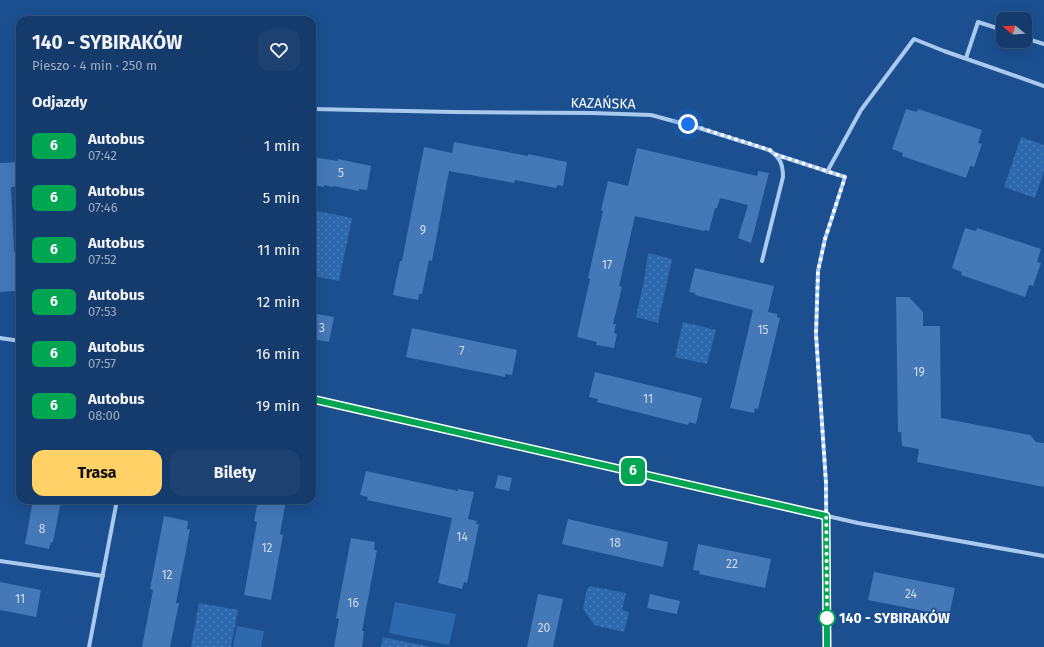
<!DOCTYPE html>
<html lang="pl">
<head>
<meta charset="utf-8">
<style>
  :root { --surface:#143b6b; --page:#1d4271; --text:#f1f3f6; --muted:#9dadc1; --line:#33557e; --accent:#ffd166 }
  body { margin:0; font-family:"Fira Sans",sans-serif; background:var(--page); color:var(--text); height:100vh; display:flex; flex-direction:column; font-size:15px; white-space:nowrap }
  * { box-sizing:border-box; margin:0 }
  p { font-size:13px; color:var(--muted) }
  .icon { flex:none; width:22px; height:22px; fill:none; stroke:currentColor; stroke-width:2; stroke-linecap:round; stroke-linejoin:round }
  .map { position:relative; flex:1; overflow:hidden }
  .drawer { position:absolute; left:16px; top:16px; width:300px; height:488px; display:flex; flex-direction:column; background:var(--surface); border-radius:12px; box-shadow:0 4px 16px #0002,0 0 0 1px var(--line) }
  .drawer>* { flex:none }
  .badge { padding:0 8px; border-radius:6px; font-size:14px; line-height:26px }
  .needle { width:26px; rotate:288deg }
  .fabs { position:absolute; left:996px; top:12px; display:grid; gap:8px }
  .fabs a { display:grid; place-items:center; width:36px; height:36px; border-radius:8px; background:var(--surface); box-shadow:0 4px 16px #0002,0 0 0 1px var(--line); font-size:20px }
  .you { position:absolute; width:20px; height:20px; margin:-10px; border:3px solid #fff; border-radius:50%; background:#1a73e8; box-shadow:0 0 0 6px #1a73e833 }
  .map>.badge { position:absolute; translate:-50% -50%; box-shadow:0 0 0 2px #fff }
  h2 { padding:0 16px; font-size:15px; line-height:36px }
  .round { display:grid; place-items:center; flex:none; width:42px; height:42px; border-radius:12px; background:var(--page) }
  .headline { display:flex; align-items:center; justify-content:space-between; height:68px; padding:0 16px }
  h1 { font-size:19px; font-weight:700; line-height:30px }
  .button { display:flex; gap:8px; margin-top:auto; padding:8px 16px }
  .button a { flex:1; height:46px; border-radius:12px; background:var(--accent); color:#111; font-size:16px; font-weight:700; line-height:46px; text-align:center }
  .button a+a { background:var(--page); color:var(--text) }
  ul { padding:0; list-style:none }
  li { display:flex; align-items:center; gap:12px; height:52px; padding:0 16px }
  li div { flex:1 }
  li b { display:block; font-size:15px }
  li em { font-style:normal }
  li .badge { min-width:44px; font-weight:700; text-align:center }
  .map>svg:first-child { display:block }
</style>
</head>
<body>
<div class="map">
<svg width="1044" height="647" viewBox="0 0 1044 647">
  <defs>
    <pattern id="park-dots" width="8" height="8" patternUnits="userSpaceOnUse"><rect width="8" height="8" fill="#2e69ad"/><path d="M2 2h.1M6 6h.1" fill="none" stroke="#4d80b9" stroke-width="1.8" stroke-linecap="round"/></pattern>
  </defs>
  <rect width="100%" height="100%" fill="#1b4f8f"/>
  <g fill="#2e69ad">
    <path d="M395 602 456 614 449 645 389 633Z"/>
    <path d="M237 626 264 631 261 647H233Z"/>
  </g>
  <g fill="url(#park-dots)">
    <path d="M1021 137 1044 145V171L1035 198 1004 187Z"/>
    <path d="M312 210 352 218 339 281 312 276Z"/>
    <path d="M648 253 672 259 658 323 636 317 644 281Z"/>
    <path d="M683 322 716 330 707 364 675 357Z"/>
    <path d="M590 586 626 593 622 610 629 612 624 632 594 625 583 609 587 589Z"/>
    <path d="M199 603 238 610 231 647H191Z"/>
    <path d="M383 637 430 647H381Z"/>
  </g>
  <g fill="#4478b7">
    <path d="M906 109 917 112 918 109 982 130 978 143 982 144 974 167 970 166 966 178 902 156 903 153 892 149Z"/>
    <path d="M454 142 528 156V154L567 162 563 186 557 185 556 188 515 180 514 183 449 171 432 261 429 260 422 294H419L418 300 393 295 400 261H402L424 147 452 153Z"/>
    <path d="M637 148 757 176 758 171 769 173 751 243 738 238 748 205 720 198 717 208H715L709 231 705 230 704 231 635 216 619 286 622 287 613 324H616L614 333 617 334 614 348 596 345 597 342 577 337 590 279 588 278 603 211 601 210 608 181 628 186Z"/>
    <path d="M312 157 338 161V159L371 166 367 190 359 189V191L333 186V187L324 185V187L312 185Z"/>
    <path d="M20 162V187H11L14 252H20V276H15L16 291 0 292V163Z"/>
    <path d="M965 228 976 231 977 228 1041 249 1037 262 1041 263 1033 286 1029 285 1025 297 961 275 962 272 952 268Z"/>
    <path d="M695 268 774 286 768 312 777 314V317L780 318 758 409 755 408 754 413 730 408 753 310 695 295V293L689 292Z"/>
    <path d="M896 297H909L923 312V326H940L941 418 1030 435 1036 442 1044 443V487L917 462 919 449 902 446 901 432H898Z"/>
    <path d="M312 313 334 317 329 342 312 339Z"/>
    <path d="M412 328 517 350 512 375 505 374V377L406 357Z"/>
    <path d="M595 372 702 398 696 424 689 422 688 425 597 402 598 399 589 397Z"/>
    <path d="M366 471 458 491V489L474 492 468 519 477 521 476 524H479L467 583 464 582 462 589 438 583 452 518 367 500 368 497 360 495Z"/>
    <path d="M498 475 512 478 509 491 495 488Z"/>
    <path d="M33 500H61L53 542H51L49 549 25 544Z"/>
    <path d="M258 500H286L280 534 283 535 271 600 244 595 257 522 254 521Z"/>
    <path d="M164 516 188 521 187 529H190L176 603H179L170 647H142L153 590 150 589Z"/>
    <path d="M568 519 668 542 663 567 562 544Z"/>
    <path d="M351 538 375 542 374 550H377L362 631H364L362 647H334L339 619 336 618Z"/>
    <path d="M698 544 771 559 765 588 699 574 700 571 693 570Z"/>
    <path d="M874 572 955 588 949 616 868 600Z"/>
    <path d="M0 582 41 590 36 617 0 610Z"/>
    <path d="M538 594 563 599 553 647H527Z"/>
    <path d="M650 594 680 601 677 614 647 608Z"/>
  </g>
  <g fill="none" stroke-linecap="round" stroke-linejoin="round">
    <g stroke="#a9c9ee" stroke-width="4">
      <path d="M1025 38 1044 44"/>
      <path d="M966 58 978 22 1003 30"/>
      <path d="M312 109 453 112 592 113 651 115 699 128 769 150C780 157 783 164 783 177L762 261"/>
      <path d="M777 155 845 177 825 239 818 271 816 334 826 483 827 647"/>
      <path d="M827 172 861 110 914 39 944 51 1044 86"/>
      <path d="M0 338 20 341"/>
      <path d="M312 399 858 523 1044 556"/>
      <path d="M0 561 103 576"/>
      <path d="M89 647 117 500"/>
    </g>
  </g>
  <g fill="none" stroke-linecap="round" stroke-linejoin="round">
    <g stroke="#fff" stroke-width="9">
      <path id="line" d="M312 399 826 516 827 647"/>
    </g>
    <use href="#line" stroke="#00a651" stroke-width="6"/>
    <path stroke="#fff" stroke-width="4" stroke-dasharray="0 7.2" d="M688 124 770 150 777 155 845 177 825 239 818 271 816 334 826 483 827 621V618"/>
  </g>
  <circle fill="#fff" stroke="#00a651" stroke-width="2" cx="827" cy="618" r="8"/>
  <g text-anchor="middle" stroke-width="3.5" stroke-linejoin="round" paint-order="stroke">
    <g font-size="12" fill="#d0dded">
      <text x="341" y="177">5</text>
      <text x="423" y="234">9</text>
      <text x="607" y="269">17</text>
      <text x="322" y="332">3</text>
      <text x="763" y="334">15</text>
      <text x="462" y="355">7</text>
      <text x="919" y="376">19</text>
      <text x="648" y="403">11</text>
      <text x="42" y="533">8</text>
      <text x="462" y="541">14</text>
      <text x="615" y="547">18</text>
      <text x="267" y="552">12</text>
      <text x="732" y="568">22</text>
      <text x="167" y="579">12</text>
      <text x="911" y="598">24</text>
      <text x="20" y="603">11</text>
      <text x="353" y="607">16</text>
      <text x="544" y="632">20</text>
    </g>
    <g font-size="14" fill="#fff" stroke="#1b4f8f">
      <text transform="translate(603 103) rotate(1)" y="5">KAZAŃSKA</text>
    </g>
    <g font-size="14" font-weight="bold" fill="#fff" stroke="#1b4f8f" text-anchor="start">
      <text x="839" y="623">140 - SYBIRAKÓW</text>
    </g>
  </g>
</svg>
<div class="fabs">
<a><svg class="needle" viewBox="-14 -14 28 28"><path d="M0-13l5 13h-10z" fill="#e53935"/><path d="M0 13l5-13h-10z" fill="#9dadc1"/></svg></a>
</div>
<div class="you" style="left:688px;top:124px"></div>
<b class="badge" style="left:633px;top:471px;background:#00a651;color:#fff">6</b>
<section class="drawer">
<div class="headline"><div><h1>140 - SYBIRAKÓW</h1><p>Pieszo · 4 min · 250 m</p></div><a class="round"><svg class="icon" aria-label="heart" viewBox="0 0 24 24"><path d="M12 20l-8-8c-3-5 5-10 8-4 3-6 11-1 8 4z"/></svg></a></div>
<h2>Odjazdy</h2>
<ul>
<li><span class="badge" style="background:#00a651;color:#fff">6</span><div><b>Autobus</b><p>07:42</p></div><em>1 min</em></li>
<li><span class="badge" style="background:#00a651;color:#fff">6</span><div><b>Autobus</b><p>07:46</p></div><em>5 min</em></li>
<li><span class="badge" style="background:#00a651;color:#fff">6</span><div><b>Autobus</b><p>07:52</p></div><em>11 min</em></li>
<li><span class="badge" style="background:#00a651;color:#fff">6</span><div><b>Autobus</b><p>07:53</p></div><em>12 min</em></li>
<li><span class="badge" style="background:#00a651;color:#fff">6</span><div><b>Autobus</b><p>07:57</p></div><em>16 min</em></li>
<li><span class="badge" style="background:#00a651;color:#fff">6</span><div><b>Autobus</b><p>08:00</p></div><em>19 min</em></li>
</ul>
<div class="button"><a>Trasa</a><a>Bilety</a></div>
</section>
</div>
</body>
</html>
